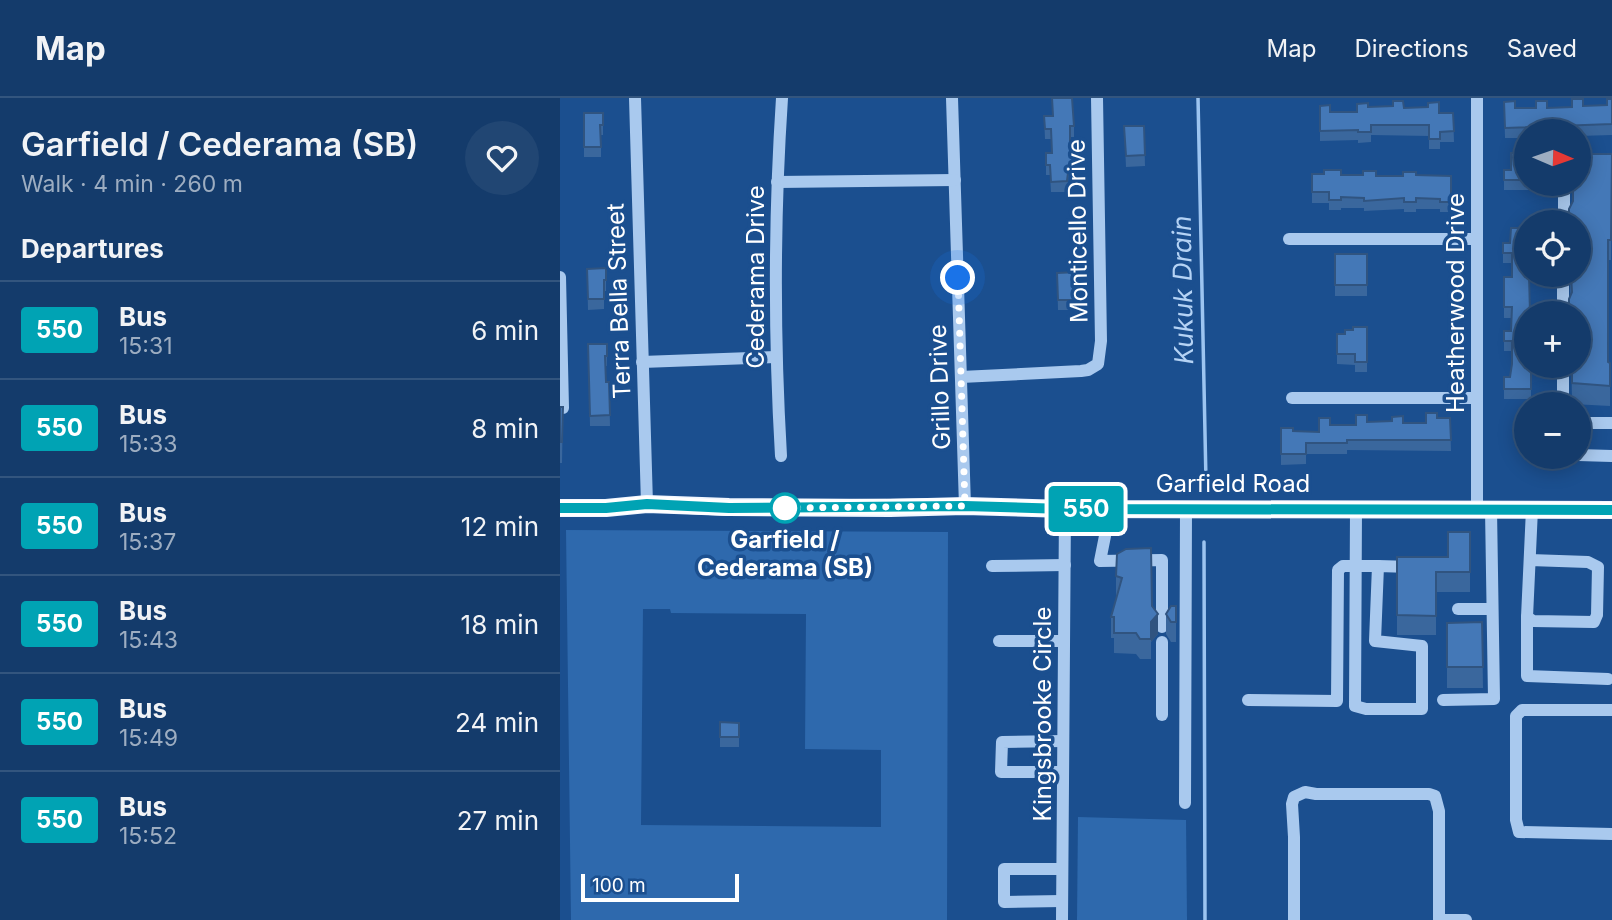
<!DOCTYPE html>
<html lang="en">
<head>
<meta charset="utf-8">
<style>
  :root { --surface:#143b6b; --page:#214673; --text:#f1f3f6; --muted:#9dadc1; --line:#33557e }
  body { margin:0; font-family:Inter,sans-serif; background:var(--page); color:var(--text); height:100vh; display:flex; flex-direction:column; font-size:26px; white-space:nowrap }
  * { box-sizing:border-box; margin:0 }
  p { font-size:23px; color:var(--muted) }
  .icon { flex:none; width:38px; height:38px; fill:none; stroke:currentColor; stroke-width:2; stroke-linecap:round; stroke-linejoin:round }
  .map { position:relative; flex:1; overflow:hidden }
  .drawer { display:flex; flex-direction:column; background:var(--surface); width:560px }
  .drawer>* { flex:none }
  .badge { padding:0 14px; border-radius:5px; font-size:24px; line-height:46px }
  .needle { width:46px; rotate:92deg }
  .fabs { position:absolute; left:954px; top:21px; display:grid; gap:14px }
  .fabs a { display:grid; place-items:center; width:77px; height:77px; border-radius:50%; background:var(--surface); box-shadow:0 4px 18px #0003,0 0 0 2px var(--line); font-size:35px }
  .scale { position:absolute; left:21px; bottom:18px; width:158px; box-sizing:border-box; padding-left:7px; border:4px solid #fff; border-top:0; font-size:19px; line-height:24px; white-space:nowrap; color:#fff; -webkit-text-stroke:5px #1b4f8f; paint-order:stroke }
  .you { position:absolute; width:35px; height:35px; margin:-18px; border:5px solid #fff; border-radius:50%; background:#1a73e8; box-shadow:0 0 0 10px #1a73e833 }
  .map>.badge { position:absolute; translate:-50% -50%; box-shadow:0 0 0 4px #fff }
  h2 { padding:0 21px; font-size:26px; line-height:63px }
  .round { display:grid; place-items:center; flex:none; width:74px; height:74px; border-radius:37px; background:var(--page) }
  .overview { display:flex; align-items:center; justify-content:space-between; height:119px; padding:0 21px }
  h1 { font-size:33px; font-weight:600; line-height:52px }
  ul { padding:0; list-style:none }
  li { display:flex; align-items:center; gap:21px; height:98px; padding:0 21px; border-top:2px solid var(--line) }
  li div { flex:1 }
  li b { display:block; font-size:26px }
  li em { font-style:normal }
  li .badge { min-width:77px; font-weight:700; text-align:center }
  header { display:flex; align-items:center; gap:42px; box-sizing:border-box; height:98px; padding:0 35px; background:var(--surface); border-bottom:2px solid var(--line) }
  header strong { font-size:33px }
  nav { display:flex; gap:38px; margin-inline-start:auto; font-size:24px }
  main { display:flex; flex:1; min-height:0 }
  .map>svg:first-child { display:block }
</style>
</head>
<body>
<header>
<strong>Map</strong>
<nav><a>Map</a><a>Directions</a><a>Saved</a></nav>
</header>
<main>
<section class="drawer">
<div class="overview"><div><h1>Garfield / Cederama (SB)</h1><p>Walk · 4 min · 260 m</p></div><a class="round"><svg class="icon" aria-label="heart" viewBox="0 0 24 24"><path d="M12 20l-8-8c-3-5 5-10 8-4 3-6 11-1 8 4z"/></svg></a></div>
<h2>Departures</h2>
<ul>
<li><span class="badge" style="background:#00a3b4;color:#fff">550</span><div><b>Bus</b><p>15:31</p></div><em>6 min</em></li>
<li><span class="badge" style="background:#00a3b4;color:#fff">550</span><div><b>Bus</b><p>15:33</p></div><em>8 min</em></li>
<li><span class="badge" style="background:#00a3b4;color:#fff">550</span><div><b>Bus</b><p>15:37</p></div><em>12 min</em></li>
<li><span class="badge" style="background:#00a3b4;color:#fff">550</span><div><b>Bus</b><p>15:43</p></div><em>18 min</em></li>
<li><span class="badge" style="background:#00a3b4;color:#fff">550</span><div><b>Bus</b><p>15:49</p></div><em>24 min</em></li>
<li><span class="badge" style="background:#00a3b4;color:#fff">550</span><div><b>Bus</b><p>15:52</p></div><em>27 min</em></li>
</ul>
</section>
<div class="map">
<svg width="1052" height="822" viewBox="0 0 1052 822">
  <rect width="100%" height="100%" fill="#1b4f8f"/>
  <g fill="#2e69ad" fill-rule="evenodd">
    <path d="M6 432 388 434 387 822H11ZM83 511H110L111 515 246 516 245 651 321 652V729L81 727Z"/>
    <path d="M518 719 626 722 627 822H517Z"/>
  </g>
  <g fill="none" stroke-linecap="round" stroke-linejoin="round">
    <g stroke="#9cc4f0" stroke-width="3.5">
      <path d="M638 0 646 383"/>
      <path d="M644 444 645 822"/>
    </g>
    <g stroke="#a9c9ee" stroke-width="12">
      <path d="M75 0 87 406"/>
      <path d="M392 0 405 408"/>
      <path d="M917 0V411"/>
      <path d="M217 84 395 82"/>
      <path d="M1004 124V86"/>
      <path d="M729 141H917"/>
      <path d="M0 179 3 310H0"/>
      <path d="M1003 215V177"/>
      <path d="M82 264 216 259"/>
      <path d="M401 279 521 273 528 272 538 266 541 243 537 0"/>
      <path d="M732 300H917"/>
      <path d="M1003 306V268"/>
      <path d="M1018 325H1052"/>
      <path d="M1018 357 1052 358"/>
      <path d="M221 358C214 239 214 120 222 0"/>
      <path d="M546 411 545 438 540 463 602 462V529"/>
      <path d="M796 411 795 608 806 611H862V548L815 543 818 468 851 469"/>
      <path d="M970 462 1028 464 1038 469 1037 517 1034 524 973 523 967 519 972 411"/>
      <path d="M432 468 505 467"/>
      <path d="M898 511H932"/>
      <path d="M967 519V578L1048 581"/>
      <path d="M439 543H504"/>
      <path d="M688 602 777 603 778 472 783 468H818"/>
      <path d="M883 602 934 601 931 411"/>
      <path d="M1052 612H962L956 618V722L959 734 1052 736"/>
      <path d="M602 617V544"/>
      <path d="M503 674H441L442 644 503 643"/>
      <path d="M625 705 626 411"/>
      <path d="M502 803 444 804V771H502"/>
      <path d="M502 822 505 411"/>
      <path d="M734 822V739L732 706 734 699 745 694 756 696H869L875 698 879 713V822"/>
      <path d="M879 822H906"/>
    </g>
    <path stroke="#f0f6ff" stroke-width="18" d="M0 410H46L87 406 169 409 330 410 405 408 505 411 1052 412"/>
  </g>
  <g fill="#3a679d">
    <path d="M1052 1V37L1018 38V33H966V40H945L944 4 955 10 1012 9 1047 7Z"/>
    <path d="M760 8 770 14H797L808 9 844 10 879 15H893L894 44H880V51H869V38L811 37V44L798 45V42L760 43Z"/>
    <path d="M24 15H43V37H41V59H24Z"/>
    <path d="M484 18H492L514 28V39H510V55H513L514 76H509L507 94H491L490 77H486V55H492L491 41H485Z"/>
    <path d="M564 28H584L585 68 566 69Z"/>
    <path d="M966 55V86H969V92H944V72H951Z"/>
    <path d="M1052 56 1051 162H1048V264L1050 265V308L1012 306 1010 177H1018L1013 103Z"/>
    <path d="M752 76 816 78H891V114H880V111H856V114H844V111L804 113V110H781V112H769V105H752Z"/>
    <path d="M943 145H950L971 268V301H944V279H950L952 266V253H944V233H951V220H944V179H952V165H943Z"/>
    <rect x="775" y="156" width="32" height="42"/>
    <path d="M46 170V193H44V211L28 212 27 171Z"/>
    <path d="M518 174V195L515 196V201H513V212H498L497 175Z"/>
    <path d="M807 229V274H795V267L777 266V236H785L793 232Z"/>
    <path d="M28 246H47V268H45L46 284H49L50 328H30Z"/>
    <path d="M0 309H3L2 365H0Z"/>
    <path d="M877 320H890L891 353 787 352V356H746V366L721 367V330L733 333 759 334 770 327H796L807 324 843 325H866Z"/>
    <path d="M910 434V494H876V537H837V459H888Z"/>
    <path d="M557 456 592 508 598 536 591 544V561H580L576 556 554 555V540H551V519L557 499H556V478Z"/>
    <path d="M616 508V544H611L606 536V516Z"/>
    <path d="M922 524 923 590H887V525Z"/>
    <path d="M160 624 179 625V649H160Z"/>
  </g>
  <path fill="#305480" d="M598 516V536L591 544V524Z"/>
  <g fill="#4478b7" stroke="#305480" stroke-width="2">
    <path d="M492 0H512L514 28H510V55H513L514 65 509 66 507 83 491 84 490 67H486V55H492L491 31H485L484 18H493Z"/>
    <path d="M1012 1H1023V8L1047 7V1H1052V26L945 30 944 4 955 3V10H976V3H987V10L1012 9Z"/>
    <path d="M833 3H843L844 10 868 9V5L879 4V15H893L894 33 880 34V41H869V27H811V34H798V32L760 33V8L770 7V14H797V6L808 5V9L833 8Z"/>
    <path d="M24 15H43V27H40L41 49H24Z"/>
    <path d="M564 28H584L585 57 566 58Z"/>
    <path d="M951 55H966V82H944V72H951Z"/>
    <path d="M1026 56H1052L1051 142H1048V264L1050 265V288L1012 285V268H1018V215H1009V201L1012 194 1011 177H1018V124H1009V111L1013 103V86H1018V64Z"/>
    <path d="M764 72H781V77H803V73H816V78H843V74H856V77L891 78V104H880V101L856 100V104H844V100L804 103V100L781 99V102H769V94H752V76H764Z"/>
    <path d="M951 130H966V177H969L970 215H966V268H971V291H944V279H950L952 266V243H944V233H951L952 209H944V179H952V155H943V145H950Z"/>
    <rect x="775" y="156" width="32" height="31"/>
    <path d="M46 170V182H44V201H28L27 171Z"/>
    <path d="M518 174V185H515V191H513V202H498L497 175Z"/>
    <path d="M793 229H807V264H795V256H777V236H785V232H793Z"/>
    <path d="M28 246H47V258H45L46 284H49L50 317 30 318Z"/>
    <path d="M0 309H3L2 344H0Z"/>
    <path d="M866 315H877V320H890L891 342H787V345H746V356H721V330H733V333L759 334V320H770V327H796V317H807V324L832 323V319L843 318V325H866Z"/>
    <path d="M888 434H910V474H876V518L837 517V459H888Z"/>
    <path d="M591 450 592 508 598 516 591 524V541H580L576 535H554V519H551L562 480 556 478 557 456 566 451Z"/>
    <path d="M611 508H616V524H611L606 516Z"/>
    <path d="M922 524 923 569H887V525Z"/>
    <path d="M160 624 179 625V639H160Z"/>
  </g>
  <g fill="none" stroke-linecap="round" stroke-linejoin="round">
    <g stroke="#fff" stroke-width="16">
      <path id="line" d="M0 410H46L87 406 169 410 405 408 505 411 1052 412"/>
    </g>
    <use href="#line" stroke="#00a3b4" stroke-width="10"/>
    <path stroke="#fff" stroke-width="7" stroke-dasharray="0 12.6" d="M225 410 405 408 398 180"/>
  </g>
  <circle fill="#fff" stroke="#00a3b4" stroke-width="3.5" cx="225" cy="410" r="14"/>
  <g text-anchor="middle" stroke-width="7" stroke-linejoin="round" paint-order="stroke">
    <g font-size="24" fill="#fff" stroke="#1b4f8f">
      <text transform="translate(518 133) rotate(-91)" y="8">Monticello Drive</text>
      <text transform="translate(196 179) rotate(-90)" y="8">Cederama Drive</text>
      <text transform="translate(59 203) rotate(-92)" y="8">Terra Bella Street</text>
      <text transform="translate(896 205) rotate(-90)" y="8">Heatherwood Drive</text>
      <text transform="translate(380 289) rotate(-92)" y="8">Grillo Drive</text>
      <text x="673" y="394">Garfield Road</text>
      <text transform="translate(483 616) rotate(-90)" y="8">Kingsbrooke Circle</text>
    </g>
    <g font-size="24" font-weight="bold" fill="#fff" stroke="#1b4f8f">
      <text x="225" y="450">Garfield /<tspan x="225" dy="28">Cederama (SB)</tspan></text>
    </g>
    <g font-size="26" font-style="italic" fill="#b5d3f5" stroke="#1b4f8f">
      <text transform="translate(623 192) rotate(-91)" y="9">Kukuk Drain</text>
    </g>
  </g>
</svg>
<div class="fabs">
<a><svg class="needle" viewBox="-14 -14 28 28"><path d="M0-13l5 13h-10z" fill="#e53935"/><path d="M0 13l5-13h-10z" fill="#9dadc1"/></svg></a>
<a><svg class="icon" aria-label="locate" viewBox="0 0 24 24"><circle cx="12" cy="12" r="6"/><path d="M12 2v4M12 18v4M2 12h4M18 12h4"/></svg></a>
<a>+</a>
<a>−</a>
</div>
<div class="scale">100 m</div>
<div class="you" style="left:398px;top:180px"></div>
<b class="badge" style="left:526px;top:411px;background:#00a3b4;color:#fff">550</b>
</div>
</main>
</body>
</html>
